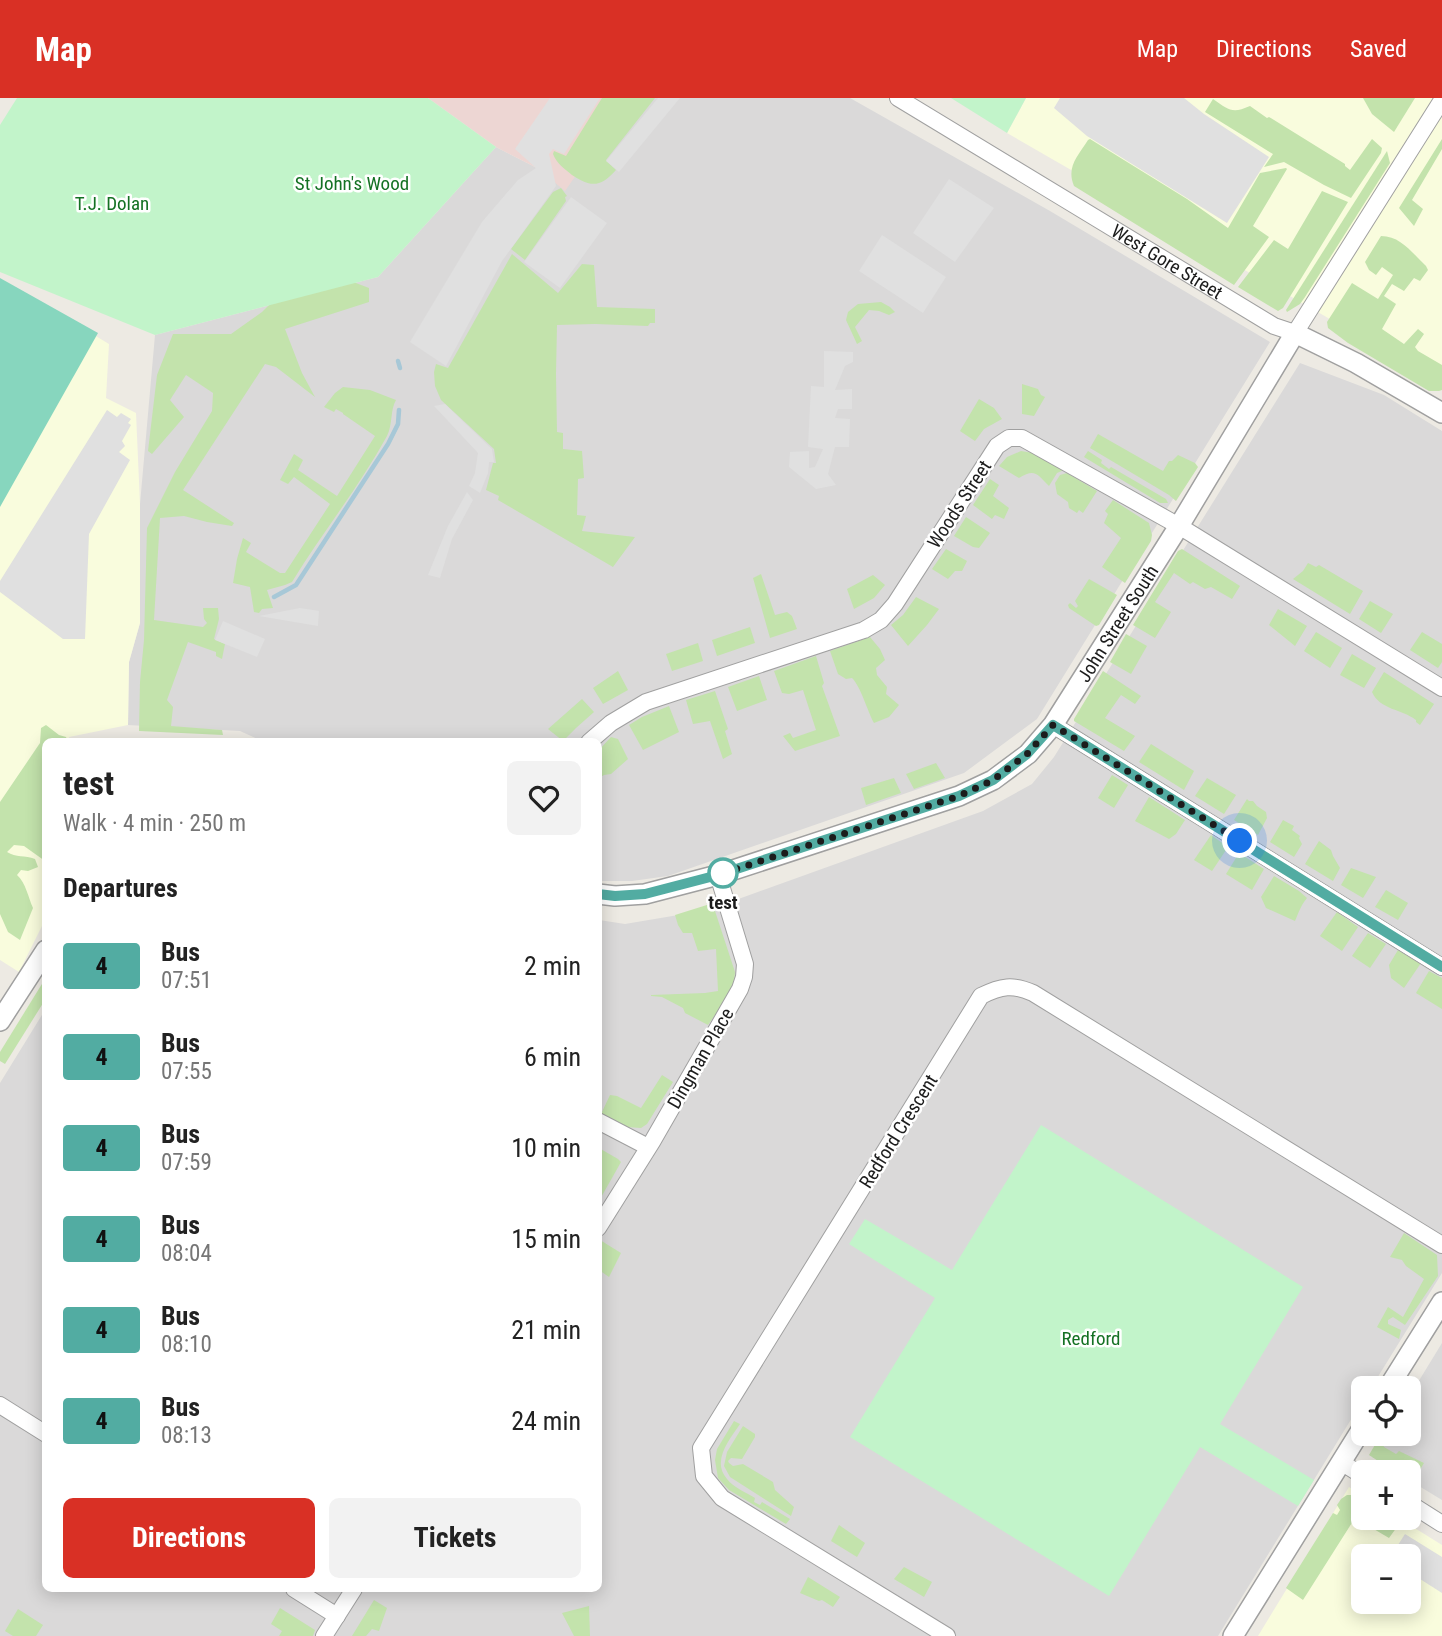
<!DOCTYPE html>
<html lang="en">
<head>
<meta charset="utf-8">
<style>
  :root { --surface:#fff; --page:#f2f2f2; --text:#222; --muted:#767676; --accent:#d93025 }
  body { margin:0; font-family:"Roboto Condensed",sans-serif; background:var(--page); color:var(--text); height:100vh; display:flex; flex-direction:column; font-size:26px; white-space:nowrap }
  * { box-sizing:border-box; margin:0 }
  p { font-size:23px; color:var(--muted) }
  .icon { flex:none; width:38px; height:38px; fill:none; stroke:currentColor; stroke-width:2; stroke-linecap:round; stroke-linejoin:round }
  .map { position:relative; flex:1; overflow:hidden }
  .drawer { position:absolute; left:42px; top:640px; width:560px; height:854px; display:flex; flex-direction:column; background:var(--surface); border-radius:10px; box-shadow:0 4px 18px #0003 }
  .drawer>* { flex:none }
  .badge { padding:0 14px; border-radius:5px; font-size:24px; line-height:46px }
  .buttons { position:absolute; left:1351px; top:1278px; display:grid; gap:14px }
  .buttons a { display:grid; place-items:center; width:70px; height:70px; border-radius:10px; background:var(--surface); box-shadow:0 4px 18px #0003; font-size:35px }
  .you { position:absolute; width:35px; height:35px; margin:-18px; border:5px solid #fff; border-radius:50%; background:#1a73e8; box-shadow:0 0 0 10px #1a73e833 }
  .map>.badge { position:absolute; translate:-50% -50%; box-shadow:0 0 0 4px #fff }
  h2 { padding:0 21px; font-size:26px; line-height:63px }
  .round { display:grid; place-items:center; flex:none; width:74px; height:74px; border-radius:10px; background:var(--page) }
  .headline { display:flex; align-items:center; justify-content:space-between; height:119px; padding:0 21px }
  h1 { font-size:33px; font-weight:700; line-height:52px }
  .action { display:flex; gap:14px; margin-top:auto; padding:14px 21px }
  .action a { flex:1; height:80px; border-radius:10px; background:var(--accent); color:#fff; font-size:28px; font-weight:700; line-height:80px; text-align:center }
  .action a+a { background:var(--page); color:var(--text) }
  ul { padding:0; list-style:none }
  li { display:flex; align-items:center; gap:21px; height:91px; padding:0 21px }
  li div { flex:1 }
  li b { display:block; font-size:26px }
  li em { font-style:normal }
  li .badge { min-width:77px; font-weight:700; text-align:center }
  header { display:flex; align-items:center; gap:42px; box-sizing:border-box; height:98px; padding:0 35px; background:var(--accent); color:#fff }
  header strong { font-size:33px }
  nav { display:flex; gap:38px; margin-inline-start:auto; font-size:24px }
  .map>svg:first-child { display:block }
</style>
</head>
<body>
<header>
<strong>Map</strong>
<nav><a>Map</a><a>Directions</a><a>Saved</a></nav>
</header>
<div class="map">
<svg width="1442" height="1538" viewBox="0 0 1442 1538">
  <rect width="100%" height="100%" fill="#edeae3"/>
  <g fill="#dad9d9">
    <path d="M630 0H850L1050 113 1270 244 1037 621 964 675 668 778 632 783H599L598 644H264L240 633 128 627 129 564 140 525V406L155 237 378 179 496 49 537 70Z"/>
    <path d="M1300 265 1384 297 1442 333V1175L1371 1290H1363V1302L1218 1538H0V985L45 912 46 1491H598L599 822 625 826 708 812 983 713 1032 686 1054 659Z"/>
    <path d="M1442 1245V1402L1409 1382V1374L1372 1359 1387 1335H1409V1299Z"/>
  </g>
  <path fill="#edd6d3" d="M428 0H630L565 93 537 70 496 49Z"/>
  <g fill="#f9fcdd" fill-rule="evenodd">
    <path d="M1026 0H1442V289L1335 224 1007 35Z"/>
    <path d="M0 180 109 246 106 300 136 315 140 406V525L129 564 128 627 69 639V644H46L45 822 19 874 0 862Z"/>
    <path d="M1349 1389 1363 1398V1419H1397L1442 1447V1538H1258ZM1363 1458H1409V1503H1363Z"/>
  </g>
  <g fill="#c3e3ac">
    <path d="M602 0H655L606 62 616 72C601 89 591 90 572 77 564 70 557 66 553 56L554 53 566 58Z"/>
    <path d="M1363 0H1415L1394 34 1372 16Z"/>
    <path d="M1213 1C1229 12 1232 16 1250 8L1267 20 1269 19 1345 66V68L1350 72 1372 41 1382 50 1381 55 1351 100 1324 87 1284 64 1264 69 1273 56 1205 14Z"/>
    <path d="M1090 41 1187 101 1228 130 1260 75 1286 70 1287 71 1253 128 1269 139 1234 187 1074 88C1066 69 1078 58 1088 42Z"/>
    <path d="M1442 41V51L1412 102 1423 111 1414 128 1399 110Z"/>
    <path d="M1387 53 1390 65 1305 199 1300 206 1287 214 1286 212 1291 204Z"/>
    <path d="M561 90 567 98 565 99 566 103 525 162 511 151 553 94Z"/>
    <path d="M1322 93 1348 104 1283 210 1278 213 1238 189 1274 142 1288 151Z"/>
    <path d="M1381 138C1401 138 1412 155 1426 168L1428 172 1420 183 1414 180 1404 193 1392 186 1384 198 1396 206 1382 231 1404 246 1418 231 1424 236 1415 249 1418 253 1442 267V292L1439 293H1429L1348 245 1328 230 1327 224 1352 185 1378 201 1393 177 1382 169 1376 177 1369 172 1365 164Z"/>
    <path d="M512 156 558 195 582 166 594 167 597 209 655 211V225H650L648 228 595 226 557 227 556 276 557 334 563 335V351L582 353 584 380 578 381 577 417 586 418 582 433 635 439 613 469 498 402 499 398 486 392 493 365H496L494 351 441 302 435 288 434 274 436 266 448 270Z"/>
    <path d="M348 182 369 190V204L285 231 302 275 315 299 276 269 265 266 183 392 234 425 232 428 207 424 184 418 160 420 154 522 203 529 207 525 204 521 203 510H218L219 521 214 541 225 546 222 561 216 558V554L188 544 167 602 173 609 171 628 222 632 223 637 139 633 140 584 144 542 147 430 175 374 212 313 213 295 186 277 170 302 184 319 152 356 148 353 157 277 173 236H231L262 214 279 197Z"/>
    <path d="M881 204 890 209 895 214 889 217 879 213 869 212 855 229 862 243 857 246 846 222 848 214 858 206Z"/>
    <path d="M1022 286 1038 291 1041 297 1045 299 1034 318 1022 316Z"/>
    <path d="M343 289 370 292 396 302C390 312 393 326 387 338 359 389 322 435 292 484L285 487 267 492 273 510 262 511 259 515 254 514 250 489 233 485 237 461 243 440 251 445 246 454 280 475H285L330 406 294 379 288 386 280 382 294 356 303 362 298 372 337 398 375 338 343 316V315L336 311 334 314 324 309 335 295Z"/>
    <path d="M979 301 994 310 1002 321 984 331 975 343 960 333Z"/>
    <path d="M1098 336 1163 373 1169 363H1172L1178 357 1195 365 1198 369 1176 403 1169 397 1090 350Z"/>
    <path d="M1021 353 1033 355 1064 372 1057 375 1049 388C1037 376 1035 370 1019 380L999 368 1007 359Z"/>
    <path d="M1088 353 1102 362 1101 365 1109 371 1111 369 1166 401 1168 405H1160L1084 359Z"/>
    <path d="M1067 375 1097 393 1083 415 1079 412 1077 415 1069 410 1068 404 1057 396 1055 385 1060 377Z"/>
    <path d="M990 381 999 387 993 398 1009 410 1004 421 995 417 992 421 973 407Z"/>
    <path d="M1113 402 1149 425 1152 437 1151 443 1125 485 1102 469 1121 440 1104 425 1108 416 1105 413Z"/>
    <path d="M966 419 990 435 979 450 973 449 954 438Z"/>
    <path d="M946 451 967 463 962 473H955L948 481 932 471Z"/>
    <path d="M1182 451 1240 488 1232 501 1211 489 1205 491 1193 484 1190 486 1174 475 1155 504 1171 514 1155 540 1133 527 1178 453Z"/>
    <path d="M1308 465 1316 469 1319 467 1363 493 1350 516 1293 481 1303 473Z"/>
    <path d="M761 476 775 517 787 514 792 518 797 531 770 540 753 480Z"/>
    <path d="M873 477 885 487 874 500 854 511 847 491Z"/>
    <path d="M1089 481 1117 497 1099 527 1096 528 1069 510 1068 507 1070 505 1076 510 1078 508 1075 503Z"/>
    <path d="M916 499 939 511 927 527 908 548 891 527 903 517Z"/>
    <path d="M1370 503 1393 516 1381 535 1359 521Z"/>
    <path d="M1278 511 1307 528 1295 548 1269 527Z"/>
    <path d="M750 529 755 545 717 558 712 542Z"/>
    <path d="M1316 534 1342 550 1330 570 1304 553Z"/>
    <path d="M1422 534 1442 546V564L1438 570 1410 552Z"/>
    <path d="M1126 536 1147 548 1131 576 1110 564Z"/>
    <path d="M870 539 880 551 885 562 876 570 877 577 887 589 886 596 899 607 889 619 874 625C867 612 861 589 852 580L846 581 838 576 830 553Z"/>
    <path d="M698 545 703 563 672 573 666 556Z"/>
    <path d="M1352 556 1376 570 1364 590 1340 577Z"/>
    <path d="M816 558 824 585 822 588 840 638 795 653 783 638 790 635 793 640 816 632 803 592 789 596 782 595 774 573Z"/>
    <path d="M618 573 628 592 603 606 593 590Z"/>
    <path d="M1103 573 1141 598 1135 606 1121 597 1105 620 1135 638 1124 653 1074 623V621Z"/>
    <path d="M1384 574 1434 606 1420 627 1416 624V622C1402 611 1380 612 1372 594Z"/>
    <path d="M759 578 767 602 737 613 728 589Z"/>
    <path d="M715 593 728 631 725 633 732 656 723 661 710 623 693 626 686 602Z"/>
    <path d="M582 601 594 614 576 630 563 643 548 631Z"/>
    <path d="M669 608 679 634 643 652 629 627 642 619Z"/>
    <path d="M46 627 59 637 66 639 68 644H46L45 763 24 748 14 747 7 754C16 760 25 757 35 761L38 769 28 773 21 772 17 777C26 785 28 799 33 810L20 842 8 834 0 816V704L40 645 41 630Z"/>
    <path d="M611 639 618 641 628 661 611 676 604 677 599 680V652Z"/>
    <path d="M1151 646 1194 673 1184 692 1139 664Z"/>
    <path d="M936 665 945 680 914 691 906 676Z"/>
    <path d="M1112 677 1128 687 1114 710 1098 700Z"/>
    <path d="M894 680 901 695 866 707 861 690Z"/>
    <path d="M1207 680 1236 697 1224 716 1195 698Z"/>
    <path d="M1149 699 1185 722 1176 736 1169 741 1135 723Z"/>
    <path d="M1247 701 1249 703H1253L1257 708 1266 714 1267 720 1258 737 1234 722Z"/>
    <path d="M1283 722 1294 728 1292 732 1300 738 1299 740 1302 746 1294 759 1270 744Z"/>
    <path d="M1211 737 1228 749 1212 773 1194 762Z"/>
    <path d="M1319 743 1331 752 1333 758 1340 770 1333 783 1305 766Z"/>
    <path d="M1239 755 1264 771 1252 792 1226 776Z"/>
    <path d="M1351 770 1376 779 1363 800 1341 787Z"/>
    <path d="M1274 778 1299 793 1307 800C1301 807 1299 814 1295 823L1266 810 1261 799Z"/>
    <path d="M1386 792 1408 805 1398 822 1375 809Z"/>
    <path d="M710 806 715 813 735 874C735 893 719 911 708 927L685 915 683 910 662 899 651 898V897L705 895 718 893 716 851 698 853 692 835H683L678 827 675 817Z"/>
    <path d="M1337 814 1358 829 1342 853 1320 838Z"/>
    <path d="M1368 835 1386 846 1370 870 1352 858Z"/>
    <path d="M1398 852 1421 865 1404 890 1391 880 1389 867Z"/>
    <path d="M1429 873 1442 880V911L1416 895Z"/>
    <path d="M45 881V902L5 966 0 963V954Z"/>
    <path d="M662 977 673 984 647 1026 641 1030 627 1029 601 1016 610 997 617 998 641 1010Z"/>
    <path d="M599 1050 618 1061 621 1064 599 1103Z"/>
    <path d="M1404 1135 1437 1157 1438 1178 1405 1227 1393 1219 1388 1222V1226L1401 1232 1399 1241 1377 1229 1388 1209 1403 1219 1424 1181 1406 1168 1402 1162 1390 1159Z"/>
    <path d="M600 1142 621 1155 609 1179 599 1172V1145Z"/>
    <path d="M734 1323 740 1326C730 1341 711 1363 727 1381 733 1389 747 1395 755 1400L754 1404 760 1407 762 1404 790 1421 786 1426 729 1392 718 1380 715 1362 717 1351Z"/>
    <path d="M743 1328 755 1336V1339L742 1361 731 1360 728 1363 729 1365 733 1368 743 1366 773 1384 775 1392 794 1409 791 1418 730 1379 724 1368 727 1354Z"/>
    <path d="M1379 1340 1381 1342 1384 1349 1396 1356 1399 1353 1424 1365 1412 1385 1409 1382V1374H1395L1369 1357Z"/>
    <path d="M1347 1397H1354L1363 1402V1419H1392L1402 1426 1401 1428 1397 1429 1389 1440 1355 1420 1303 1502 1286 1490 1333 1415 1337 1417 1340 1412 1337 1407 1341 1401Z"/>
    <path d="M839 1427 865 1445 857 1459 831 1443Z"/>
    <path d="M904 1469 932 1484 924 1499 894 1481Z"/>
    <path d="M808 1479 840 1499 833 1509 822 1502 819 1503 800 1495Z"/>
    <path d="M374 1502 387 1510 379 1533 372 1531 366 1538H352Z"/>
    <path d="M589 1508 590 1538H574L562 1515Z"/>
    <path d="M280 1510 315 1532 313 1538H279L282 1533 271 1526Z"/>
    <path d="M18 1511 43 1527 36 1538H13L5 1533Z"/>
  </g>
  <g fill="#c2f4ca">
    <path d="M17 0H428L496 49 378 179 155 237 0 174V27Z"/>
    <path d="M951 0H1026L1007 35Z"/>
    <path d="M1041 1027 1303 1189 1220 1326 1314 1382 1298 1408 1200 1349 1109 1498 850 1339 935 1200 849 1146 865 1121 952 1172Z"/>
  </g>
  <path fill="#87d6be" d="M0 180 98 235 0 409Z"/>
  <g fill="#e0e0e0">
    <path d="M550 0H600L564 56 553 51 549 56 556 88 502 163 446 268 410 244 482 124 518 82 536 70 515 51Z"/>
    <path d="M658 0H680L619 74 606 63Z"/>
    <path d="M1060 0H1184L1204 16 1269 59 1227 125 1087 38 1054 10Z"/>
    <path d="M949 81 994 110 955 164 913 135Z"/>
    <path d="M571 99 607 125 560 190 524 164Z"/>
    <path d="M882 137 946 179 923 215 859 173Z"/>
    <path d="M824 253 853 254V264L845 268 835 292 852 291V311H838L835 320 850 321 849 349H835L828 376 836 387 816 391 789 369 790 354 809 353V370L815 369 823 351 808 349 811 288 824 289Z"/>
    <path d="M445 306 492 351 494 364H489L488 375 480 395 469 388 475 375 478 355 434 308Z"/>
    <path d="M107 312 117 319 121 315 131 321 128 325 131 327 122 343 125 348 119 354 130 362 89 436 85 541H63L0 494V483Z"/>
    <path d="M467 394 473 402 452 441 440 480 428 477 448 428Z"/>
    <path d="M300 510 319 513 318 528 259 518Z"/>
    <path d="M223 523 265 541 257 559 215 542Z"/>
    <path d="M1405 1436 1442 1459V1495L1409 1474V1458H1391Z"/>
  </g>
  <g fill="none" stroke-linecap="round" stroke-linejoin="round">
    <g stroke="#a7c8d7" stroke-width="4.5">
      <path d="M398 263 400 270"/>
      <path d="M274 499 296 487 388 346 398 326 399 312"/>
    </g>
    <g stroke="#a0a0a0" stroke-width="18">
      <g id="minor">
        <path id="s1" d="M898 0 1274 228 1295 235 1442 2"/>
        <path d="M1053 627 1442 869"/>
        <path d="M589 644 611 625 646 604 864 532 881 522 895 506 997 348 1009 340H1022L1179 428 1442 590"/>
        <path d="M598 1023 648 1049"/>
        <path d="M598 1130 652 1044 740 891 744 879 745 866 718 777"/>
        <path d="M0 1307 46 1336"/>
        <path d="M1341 1364 1363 1378"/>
        <path d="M1409 1405 1442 1426"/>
        <path d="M294 1491 337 1518"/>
        <path d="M324 1538 354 1491"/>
        <path d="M947 1538 722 1400 704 1378 701 1350 981 898C1001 888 1013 886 1033 895L1442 1147"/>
      </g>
    </g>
    <g stroke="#a0a0a0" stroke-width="22">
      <g id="tertiary">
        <path id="s2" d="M598 796 615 798 645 796 718 777 959 698 993 682 1028 656 1053 627 1179 428 1295 235 1356 265 1442 315"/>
        <path d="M0 923 46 852"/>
        <path d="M1388 1290 1442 1204"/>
        <path d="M1233 1538 1363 1329"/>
      </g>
    </g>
    <use href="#minor" stroke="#fff" stroke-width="16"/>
    <use href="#tertiary" stroke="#fff" stroke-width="19"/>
  </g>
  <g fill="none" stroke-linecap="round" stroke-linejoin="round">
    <g stroke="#fff" stroke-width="16">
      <path id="line" d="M598 796 615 798 645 796 718 777 959 698 993 682 1027 656 1053 627 1442 869"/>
    </g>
    <use href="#line" stroke="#52aca2" stroke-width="10"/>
    <path stroke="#1c1c1c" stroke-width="7" stroke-dasharray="0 12.6" d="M723 775 718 777 959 698 993 682 1027 656 1053 627 1240 743"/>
  </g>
  <circle fill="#fff" stroke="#52aca2" stroke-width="3.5" cx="723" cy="775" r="14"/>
  <g text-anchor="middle" stroke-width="5" stroke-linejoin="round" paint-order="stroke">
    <g font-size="19" fill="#147123" stroke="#fff">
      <text x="352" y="92">St John's Wood</text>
      <text x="112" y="112">T.J. Dolan</text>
      <text x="1091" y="1247">Redford</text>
    </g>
    <g font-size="19" fill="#1c1c1c" stroke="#fff">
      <text dy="7" stroke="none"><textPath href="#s1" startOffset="315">West Gore Street</textPath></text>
      <text transform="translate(959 406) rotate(-57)" y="7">Woods Street</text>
      <text dy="7" stroke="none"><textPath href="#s2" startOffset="616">John Street South</textPath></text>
      <text transform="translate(700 960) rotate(-60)" y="7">Dingman Place</text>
      <text transform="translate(898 1033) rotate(-58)" y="7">Redford Crescent</text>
    </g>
    <g font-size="19" font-weight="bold" fill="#1c1c1c" stroke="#fff">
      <text x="723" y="811">test</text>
    </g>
  </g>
</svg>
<div class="buttons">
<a><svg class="icon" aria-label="locate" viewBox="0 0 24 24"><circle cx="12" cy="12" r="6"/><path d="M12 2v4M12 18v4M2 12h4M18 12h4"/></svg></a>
<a>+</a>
<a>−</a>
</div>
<div class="you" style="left:1240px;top:743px"></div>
<section class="drawer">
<div class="headline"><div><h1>test</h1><p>Walk · 4 min · 250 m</p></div><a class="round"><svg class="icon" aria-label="heart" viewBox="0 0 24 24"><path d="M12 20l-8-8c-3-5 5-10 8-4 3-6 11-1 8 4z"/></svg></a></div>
<h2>Departures</h2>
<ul>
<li><span class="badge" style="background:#52aca2;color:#111">4</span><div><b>Bus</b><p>07:51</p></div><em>2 min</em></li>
<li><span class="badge" style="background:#52aca2;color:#111">4</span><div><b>Bus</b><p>07:55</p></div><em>6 min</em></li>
<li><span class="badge" style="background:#52aca2;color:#111">4</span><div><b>Bus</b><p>07:59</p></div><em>10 min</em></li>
<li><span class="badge" style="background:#52aca2;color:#111">4</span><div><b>Bus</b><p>08:04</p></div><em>15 min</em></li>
<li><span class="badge" style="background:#52aca2;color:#111">4</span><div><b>Bus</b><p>08:10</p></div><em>21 min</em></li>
<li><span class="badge" style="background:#52aca2;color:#111">4</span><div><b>Bus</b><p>08:13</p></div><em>24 min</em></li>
</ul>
<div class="action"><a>Directions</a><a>Tickets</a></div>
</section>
</div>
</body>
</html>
